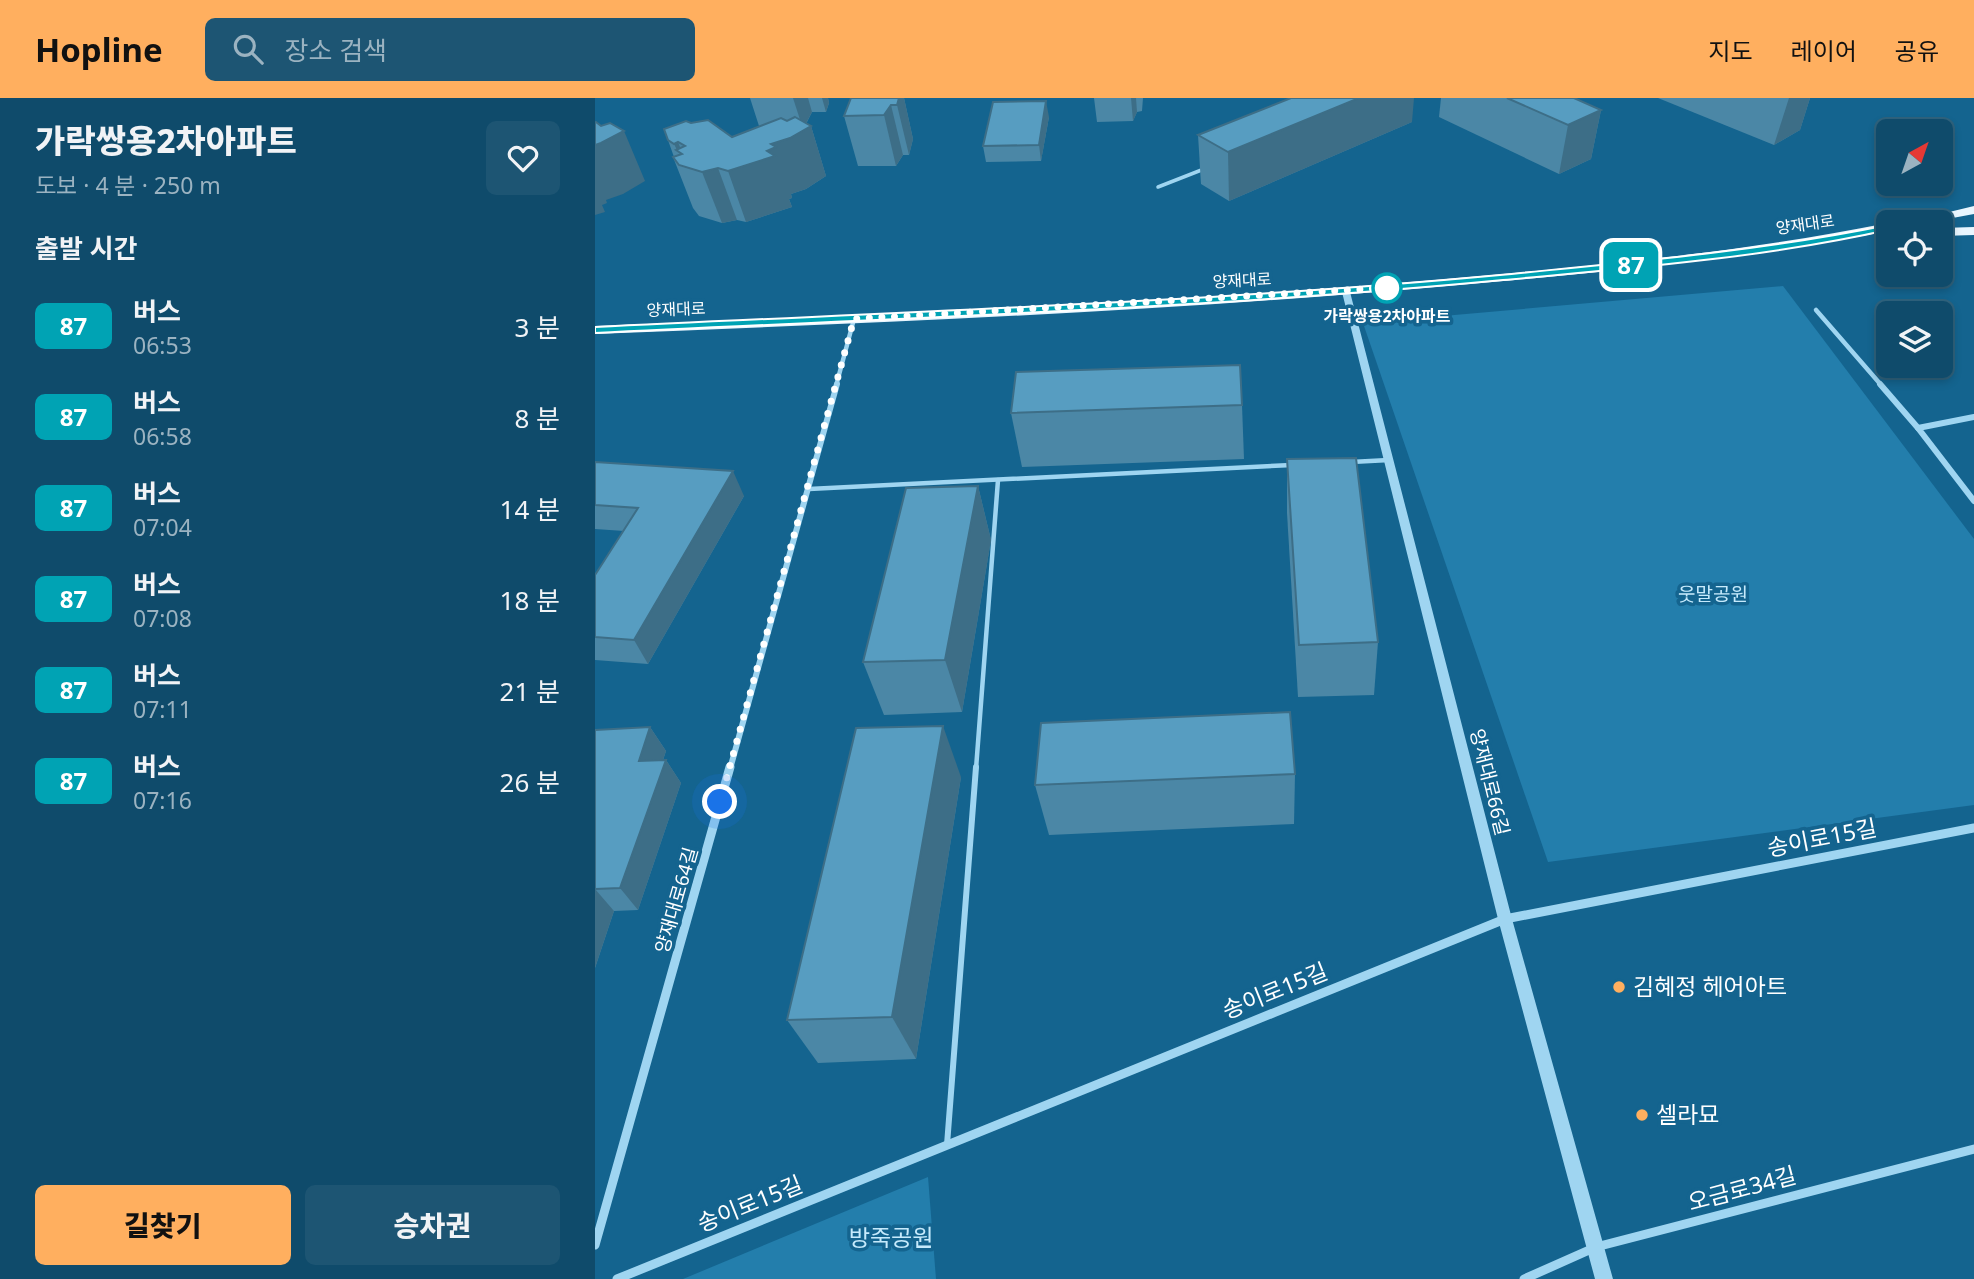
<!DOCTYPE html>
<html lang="ko">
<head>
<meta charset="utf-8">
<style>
  :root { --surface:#0f4b6b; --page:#1d5573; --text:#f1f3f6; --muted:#9bb3c1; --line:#2f637e; --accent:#ffaf5f }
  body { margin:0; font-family:"Noto Sans","Noto Sans KR",sans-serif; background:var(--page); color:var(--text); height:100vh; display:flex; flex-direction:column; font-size:26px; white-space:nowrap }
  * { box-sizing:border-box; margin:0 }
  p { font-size:23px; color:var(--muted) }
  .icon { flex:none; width:38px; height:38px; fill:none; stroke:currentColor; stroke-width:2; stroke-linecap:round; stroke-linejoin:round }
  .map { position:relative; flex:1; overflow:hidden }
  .drawer { display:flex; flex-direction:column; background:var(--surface); width:595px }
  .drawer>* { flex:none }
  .badge { padding:0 14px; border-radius:10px; font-size:24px; line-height:46px }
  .needle { width:46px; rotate:40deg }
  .tools { position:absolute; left:1281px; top:21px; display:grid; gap:14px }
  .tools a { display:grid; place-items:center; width:77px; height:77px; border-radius:10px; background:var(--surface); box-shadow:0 4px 10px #0003,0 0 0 2px var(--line); font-size:35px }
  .you { position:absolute; width:35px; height:35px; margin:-18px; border:5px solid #fff; border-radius:50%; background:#1a73e8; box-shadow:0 0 0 10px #1a73e833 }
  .map>.badge { position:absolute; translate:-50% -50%; box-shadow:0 0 0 4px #fff }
  h2 { padding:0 35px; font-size:26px; line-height:63px }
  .round { display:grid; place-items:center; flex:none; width:74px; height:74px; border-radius:10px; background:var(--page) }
  .headline { display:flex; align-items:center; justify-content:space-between; height:119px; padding:0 35px }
  h1 { font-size:33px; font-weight:800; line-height:52px }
  .action { display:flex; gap:14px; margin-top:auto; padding:14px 35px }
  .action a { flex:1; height:80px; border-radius:10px; background:var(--accent); color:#111; font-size:28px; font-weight:800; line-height:80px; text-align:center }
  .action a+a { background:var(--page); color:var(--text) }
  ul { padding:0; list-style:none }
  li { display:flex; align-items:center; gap:21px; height:91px; padding:0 35px }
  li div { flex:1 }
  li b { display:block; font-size:26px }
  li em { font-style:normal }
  li .badge { min-width:77px; font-weight:700; text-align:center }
  header { display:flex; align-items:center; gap:42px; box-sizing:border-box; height:98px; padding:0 35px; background:var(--accent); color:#111 }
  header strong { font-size:33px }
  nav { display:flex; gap:38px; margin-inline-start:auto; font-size:24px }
  .search { width:490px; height:63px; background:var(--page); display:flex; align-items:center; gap:18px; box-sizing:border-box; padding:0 24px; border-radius:10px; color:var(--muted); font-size:26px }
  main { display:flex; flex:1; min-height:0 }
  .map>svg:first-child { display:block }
</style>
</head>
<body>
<header>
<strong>Hopline</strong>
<div class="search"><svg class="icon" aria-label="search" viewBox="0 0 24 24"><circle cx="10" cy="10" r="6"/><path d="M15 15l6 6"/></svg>장소 검색</div>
<nav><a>지도</a><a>레이어</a><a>공유</a></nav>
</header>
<main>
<section class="drawer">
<div class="headline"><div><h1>가락쌍용2차아파트</h1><p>도보 · 4 분 · 250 m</p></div><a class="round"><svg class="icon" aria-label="heart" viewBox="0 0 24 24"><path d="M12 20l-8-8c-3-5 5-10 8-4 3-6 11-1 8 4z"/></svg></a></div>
<h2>출발 시간</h2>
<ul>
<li><span class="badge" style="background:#00a3b4;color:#fff">87</span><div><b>버스</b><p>06:53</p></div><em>3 분</em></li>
<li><span class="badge" style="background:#00a3b4;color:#fff">87</span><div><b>버스</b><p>06:58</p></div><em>8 분</em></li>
<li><span class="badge" style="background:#00a3b4;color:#fff">87</span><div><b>버스</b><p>07:04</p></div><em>14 분</em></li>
<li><span class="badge" style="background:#00a3b4;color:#fff">87</span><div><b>버스</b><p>07:08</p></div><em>18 분</em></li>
<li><span class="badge" style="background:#00a3b4;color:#fff">87</span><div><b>버스</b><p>07:11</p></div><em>21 분</em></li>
<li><span class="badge" style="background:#00a3b4;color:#fff">87</span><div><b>버스</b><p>07:16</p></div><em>26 분</em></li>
</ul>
<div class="action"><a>길찾기</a><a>승차권</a></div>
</section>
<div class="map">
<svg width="1379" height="1181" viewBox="0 0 1379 1181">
  <rect width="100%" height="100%" fill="#14648f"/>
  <g fill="#237eac">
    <path d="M1188 188 1379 441V707L953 764 768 225Z"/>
    <path d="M333 1079 341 1181H88Z"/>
  </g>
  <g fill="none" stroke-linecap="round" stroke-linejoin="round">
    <path stroke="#9fd5f1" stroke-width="3.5" d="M563 89 609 71"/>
    <g stroke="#9fd5f1" stroke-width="4.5">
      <path d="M756 364 794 362"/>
      <path d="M214 391 697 367"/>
      <path d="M381 671 403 382"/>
    </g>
    <path stroke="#9fd5f1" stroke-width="6" d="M352 1047 381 669"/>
    <g stroke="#9fd5f1" stroke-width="4.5">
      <path d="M1221 212 1287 288"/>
      <path d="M241 288 259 221"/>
    </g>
    <g stroke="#9fd5f1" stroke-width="6">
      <path d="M1285 286 1323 330"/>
      <path d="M1379 319 1323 330 1379 403"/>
      <path d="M135 671 242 286"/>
    </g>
    <g stroke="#9fd5f1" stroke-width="9">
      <path d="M0 1147 135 669"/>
      <path d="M22 1181 910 821 1379 730"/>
      <path d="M929 1181 1001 1149 1379 1051"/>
    </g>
    <path fill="#9fd5f1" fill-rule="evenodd" d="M751 191 755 194 917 821 1018 1181H1000L903 821 747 194Z"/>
    <g fill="#e9f6ff" fill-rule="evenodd">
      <path d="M1379 108V116L1336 124H1313Z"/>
      <path d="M1293 125V133C1143 162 992 176 840 189 561 214 280 225 0 236V228C280 217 561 206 840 182 992 169 1143 155 1293 125Z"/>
      <path d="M1379 129V137L1346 138V130Z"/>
    </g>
  </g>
  <g fill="#4b87a6">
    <path d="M155 0H233L234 5 231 14H217L211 26 216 28 231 78 211 91 196 96 197 100 194 101 197 109 151 124 142 122 127 125 104 118 98 110 78 59H79L69 31 96 25 137 39 164 28Z"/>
    <path d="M256 0H309L318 41 314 57H308L301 68H263L249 18Z"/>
    <path d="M499 0H548L547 13 542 14 538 23 502 24Z"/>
    <path d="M846 0H979L1006 12 996 61 964 76 844 19Z"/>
    <path d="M1063 0H1215L1205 32 1179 47Z"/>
    <path d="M454 19 446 63 391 64 388 48Z"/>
    <path d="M817 24 634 103 606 86 603 37Z"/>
    <path d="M647 307 649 361 427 369 416 315Z"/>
    <path d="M692 361 783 544 779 597 703 599 692 415Z"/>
    <path d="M0 364 149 398 53 566 0 562V477L29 433 0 431Z"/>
    <path d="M383 388 396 442 367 614 289 617 268 564Z"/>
    <path d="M55 629 71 653 68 662H71L86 685 43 812 19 813 0 870V632Z"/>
    <path d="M700 676 699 726 454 737 440 687Z"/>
    <path d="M366 679 321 961 223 965 192 922Z"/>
  </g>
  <g fill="#3d6e87">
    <path d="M198 0H213L217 14 208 31Z"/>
    <path d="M227 0H233L234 5 231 14Z"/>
    <path d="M303 0H309L318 41 314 57 302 7Z"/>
    <path d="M536 0H541L542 14 538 23Z"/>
    <path d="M764 0H819L817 24 634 103 633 54Z"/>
    <path d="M1194 0H1215L1205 32 1179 47Z"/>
    <path d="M451 3 454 19 446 63 444 47Z"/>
    <path d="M296 7 308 57 301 68 289 17Z"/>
    <path d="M1006 12 996 61 964 76 973 27Z"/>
    <path d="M216 28 231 78 211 91 196 96 197 100 194 101 197 109 151 124 133 73 172 53 176 46Z"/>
    <path d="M29 33 50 83 28 96 11 102 12 105 7 107 10 114 0 117V47Z"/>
    <path d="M83 44 93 69 87 56 82 52 79 46Z"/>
    <path d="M123 70 142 122 127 125 107 74Z"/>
    <path d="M138 373 149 398 53 566 39 542Z"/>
    <path d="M383 388 396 442 367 614 350 562Z"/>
    <path d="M348 628 366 679 321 961 297 919Z"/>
    <path d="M55 629 71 653 60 686 44 663Z"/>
    <path d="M71 662 86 685 43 812 25 790Z"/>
    <path d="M0 791 19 813 0 870Z"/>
  </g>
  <g fill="#579dc1" stroke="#3d6e87" stroke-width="2">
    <path d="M256 0H304L302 7H296L289 17 249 18Z"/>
    <path d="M696 0H764L633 54 603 37Z"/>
    <path d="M912 0H979L1006 12 973 27Z"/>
    <path d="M451 3 444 47 388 48 398 4Z"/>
    <path d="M200 19 216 28 195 40 176 46 181 49 172 53 180 58 133 73 123 70 107 74 84 67 78 59 87 56 81 52 90 48 83 44 79 46 73 42 69 31 91 23 96 25 113 22 137 39 186 20 192 23Z"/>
    <path d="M1 24 6 28 15 25 29 33 6 45 0 47V25Z"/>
    <path d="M645 267 647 307 416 315 421 274Z"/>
    <path d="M761 360 783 544 704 547 692 361Z"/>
    <path d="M0 364 138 373 39 542 0 539V477L43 410 0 407Z"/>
    <path d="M383 388 350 562 268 564 311 390Z"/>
    <path d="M695 614 700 676 440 687 446 625Z"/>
    <path d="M348 628 297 919 192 922 261 630Z"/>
    <path d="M55 629 44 663 71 662 25 790 0 791V792V632Z"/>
  </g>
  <path fill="#00a3b4" stroke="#fff" stroke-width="2" d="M1293 127 1297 131C1170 160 1037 170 908 182 606 211 302 220 0 235V229C302 214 604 205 905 177 1035 164 1166 153 1293 127Z"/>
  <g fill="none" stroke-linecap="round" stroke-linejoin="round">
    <path stroke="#fff" stroke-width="7" stroke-dasharray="0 12.6" d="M125 704 259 221 805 189 792 190"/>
  </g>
  <circle fill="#fff" stroke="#00a3b4" stroke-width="3.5" cx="792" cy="190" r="14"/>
  <g fill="#ffaf5f" stroke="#14648f" stroke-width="2.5">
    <circle cx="1024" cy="889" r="7"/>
    <circle cx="1047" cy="1017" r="7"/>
  </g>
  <g text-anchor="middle" stroke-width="7" stroke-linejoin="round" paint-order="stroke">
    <g font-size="16" fill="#fff" stroke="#14648f">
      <text transform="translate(1210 126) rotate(-8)" y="6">양재대로</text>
      <text transform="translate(647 182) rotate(-3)" y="6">양재대로</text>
      <text transform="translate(81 211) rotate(-2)" y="6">양재대로</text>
    </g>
    <g font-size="16" font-weight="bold" fill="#fff" stroke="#14648f">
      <text x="792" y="224">가락쌍용2차아파트</text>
    </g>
    <g font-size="19" fill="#c6eafc" stroke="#14648f">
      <text x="1118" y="503">웃말공원</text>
    </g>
    <g font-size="19" fill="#fff" stroke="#14648f">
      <text transform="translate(895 684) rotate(76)" y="7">양재대로66길</text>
      <text transform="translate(81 802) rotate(-74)" y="7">양재대로64길</text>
    </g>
    <g font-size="23" fill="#fff" stroke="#14648f">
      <text transform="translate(1227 740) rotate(-11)" y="8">송이로15길</text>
      <text transform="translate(680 893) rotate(-22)" y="8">송이로15길</text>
      <text transform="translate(1147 1091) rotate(-15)" y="8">오금로34길</text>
      <text transform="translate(155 1106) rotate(-22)" y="8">송이로15길</text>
    </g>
    <g font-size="23" fill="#fff" stroke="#14648f" text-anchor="start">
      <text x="1038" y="897">김혜정 헤어아트</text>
      <text x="1061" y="1025">셀라묘</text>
    </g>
    <g font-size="23" fill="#c6eafc" stroke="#14648f">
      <text x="296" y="1148">방죽공원</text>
    </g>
  </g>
</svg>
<div class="tools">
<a><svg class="needle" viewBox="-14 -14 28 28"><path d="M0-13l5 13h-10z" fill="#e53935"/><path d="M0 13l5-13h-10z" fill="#9bb3c1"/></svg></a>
<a><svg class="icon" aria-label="locate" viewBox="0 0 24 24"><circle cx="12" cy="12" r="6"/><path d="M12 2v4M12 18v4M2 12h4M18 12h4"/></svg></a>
<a><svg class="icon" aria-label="layers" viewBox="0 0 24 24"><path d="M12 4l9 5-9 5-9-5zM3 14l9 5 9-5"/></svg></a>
</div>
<div class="you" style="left:125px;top:704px"></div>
<b class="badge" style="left:1036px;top:167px;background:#00a3b4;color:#fff">87</b>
</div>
</main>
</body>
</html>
